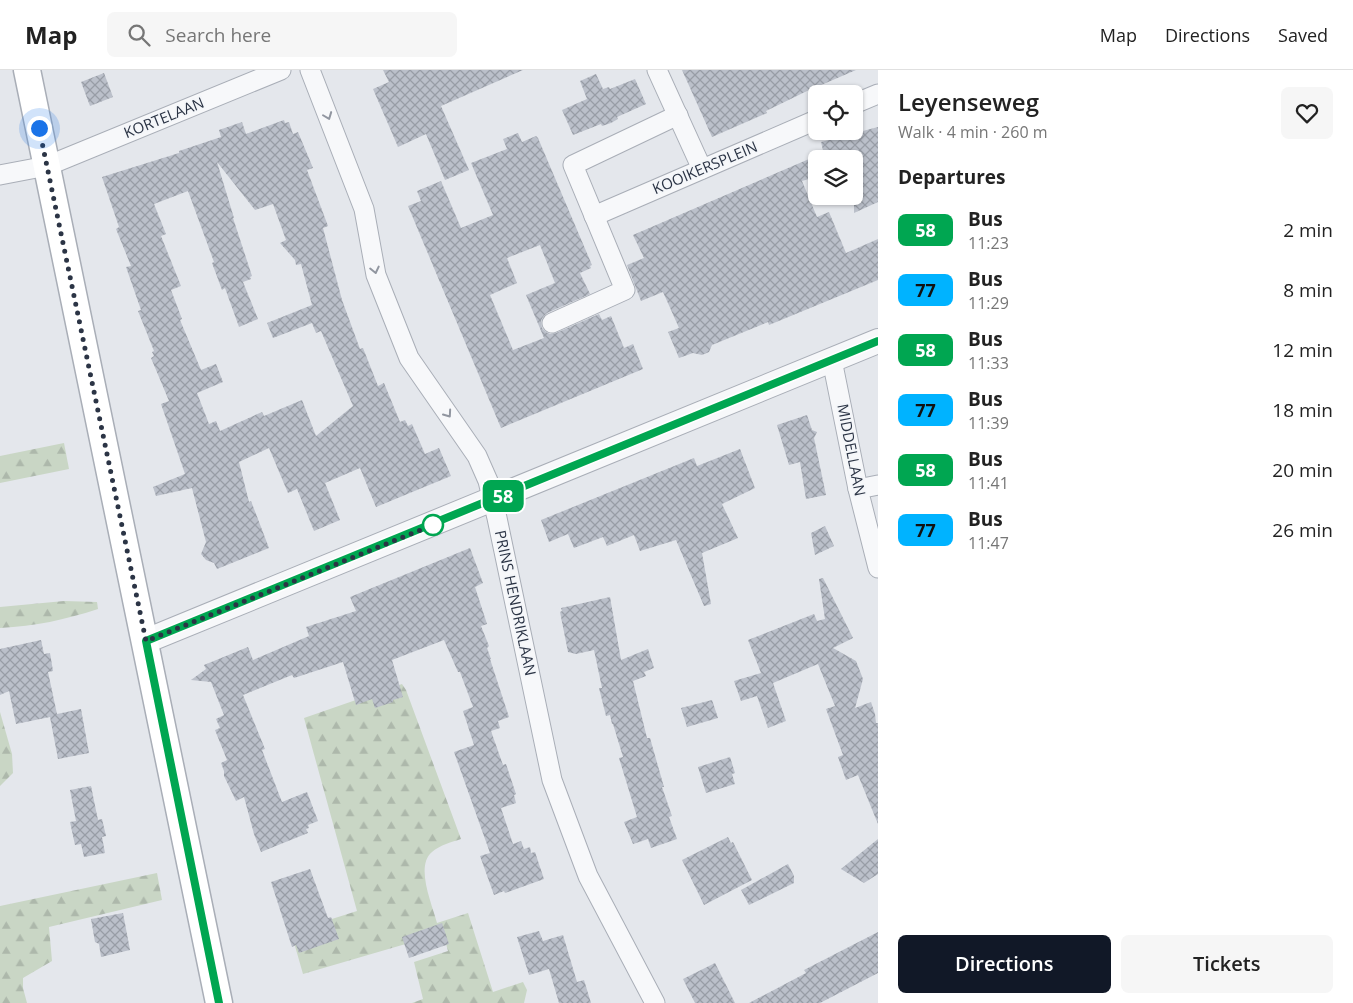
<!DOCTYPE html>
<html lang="en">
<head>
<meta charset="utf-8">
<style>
  :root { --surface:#fff; --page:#f6f6f6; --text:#222; --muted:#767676; --line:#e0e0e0; --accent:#111827 }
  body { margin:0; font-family:"Open Sans",sans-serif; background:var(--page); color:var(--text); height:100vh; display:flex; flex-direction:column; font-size:19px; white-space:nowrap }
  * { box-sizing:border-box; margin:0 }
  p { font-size:16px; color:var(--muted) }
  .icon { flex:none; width:28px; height:28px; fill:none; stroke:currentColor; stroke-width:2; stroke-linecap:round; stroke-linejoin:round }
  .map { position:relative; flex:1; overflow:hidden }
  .side { display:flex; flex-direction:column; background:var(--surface); width:475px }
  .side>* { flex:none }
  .badge { padding:0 10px; border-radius:8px; font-size:18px; line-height:32px }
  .controls { position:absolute; left:808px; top:15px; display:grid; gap:10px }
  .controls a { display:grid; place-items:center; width:55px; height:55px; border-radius:8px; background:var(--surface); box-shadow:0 1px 4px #0004; font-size:25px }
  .you { position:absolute; width:25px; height:25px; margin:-12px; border:4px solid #fff; border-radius:50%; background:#1a73e8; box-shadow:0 0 0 8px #1a73e833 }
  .map>.badge { position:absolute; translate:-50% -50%; box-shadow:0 0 0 2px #fff }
  h2 { padding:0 20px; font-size:19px; line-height:45px }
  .round { display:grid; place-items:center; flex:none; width:52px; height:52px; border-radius:8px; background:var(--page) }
  .headline { display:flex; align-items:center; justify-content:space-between; height:85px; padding:0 20px }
  h1 { font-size:24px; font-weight:600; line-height:38px }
  .cta { display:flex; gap:10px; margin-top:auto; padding:10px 20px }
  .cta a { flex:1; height:58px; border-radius:8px; background:var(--accent); color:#fff; font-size:20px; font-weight:600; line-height:58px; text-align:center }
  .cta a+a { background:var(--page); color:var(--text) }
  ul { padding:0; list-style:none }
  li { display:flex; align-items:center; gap:15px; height:60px; padding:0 20px }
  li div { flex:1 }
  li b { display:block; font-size:19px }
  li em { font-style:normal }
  li .badge { min-width:55px; font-weight:700; text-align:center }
  header { display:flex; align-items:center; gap:30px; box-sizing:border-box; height:70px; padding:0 25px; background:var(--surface); border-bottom:1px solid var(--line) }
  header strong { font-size:24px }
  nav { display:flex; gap:28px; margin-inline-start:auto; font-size:18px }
  .search { width:350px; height:45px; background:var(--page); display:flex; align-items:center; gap:12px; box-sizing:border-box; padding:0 18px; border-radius:8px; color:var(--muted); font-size:19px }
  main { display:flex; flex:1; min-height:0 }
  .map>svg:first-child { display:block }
</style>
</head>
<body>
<header>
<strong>Map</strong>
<div class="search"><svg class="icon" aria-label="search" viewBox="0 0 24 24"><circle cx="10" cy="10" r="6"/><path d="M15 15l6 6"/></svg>Search here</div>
<nav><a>Map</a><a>Directions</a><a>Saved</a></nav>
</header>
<main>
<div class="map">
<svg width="878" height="933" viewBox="0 0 878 933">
  <defs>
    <pattern id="forest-firs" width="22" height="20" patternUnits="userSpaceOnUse" patternTransform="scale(1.25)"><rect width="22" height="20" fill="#c9d6c5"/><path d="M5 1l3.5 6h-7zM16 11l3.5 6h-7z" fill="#adb8ab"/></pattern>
    <pattern id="building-cross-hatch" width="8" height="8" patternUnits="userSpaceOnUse" patternTransform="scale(1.25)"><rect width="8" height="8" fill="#bbc0ca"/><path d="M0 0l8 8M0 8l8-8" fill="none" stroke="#989da6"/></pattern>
  </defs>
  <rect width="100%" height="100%" fill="#e4e7ec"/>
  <g fill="url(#forest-firs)">
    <path d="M64 373 69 399 0 413V386Z"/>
    <path d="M64 531 97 532 98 539C64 550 36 556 0 558V537Z"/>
    <path d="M402 614 406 620 461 769C452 772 440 775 432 782 415 796 432 834 437 853L468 843 493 922 523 912 527 920 524 933H412L423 929 414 892 448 881 444 866 409 873 303 904 291 862 357 841 304 648Z"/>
    <path d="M0 642 12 684 13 703 0 716Z"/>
    <path d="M157 803 162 830 49 857 52 891 23 908V918L27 933H0V836Z"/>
  </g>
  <g fill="url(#building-cross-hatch)" fill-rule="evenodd">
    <path d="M383 0H523L441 36 469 100 445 110 426 64 398 77 373 19 389 12Z"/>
    <path d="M682 0H856L805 22 766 41 767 43 712 67Z"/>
    <path d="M104 3 113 27 90 36 81 12Z"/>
    <path d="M596 4 603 19 609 17 610 19 635 9 646 34 617 47 618 49 611 53 602 56 601 54 573 65 562 40 587 29 580 11Z"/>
    <path d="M284 50 285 53 289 52 293 64 298 62 313 98 307 100 328 156 323 158 337 211 342 230 360 279 363 278 378 316 384 313 400 352 405 350 408 356 412 354 425 384 439 378 451 406 376 437 360 398 325 413 340 450 314 461 297 419 288 423 269 378 239 392 249 432 251 431 269 478 217 499 214 493 206 490 201 484 206 472 192 418 156 426 153 417 185 404 161 334 169 331 151 288 154 286 152 282 154 281 138 241 141 240 126 197 131 196 116 159 119 157 102 107 179 83V81L221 67 219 60 242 52 246 64ZM217 92 255 140 273 134 286 170 280 173 295 190 296 195 301 194 312 235 267 253 273 268 312 253 316 263 321 261 353 336 316 366 302 330 264 346 262 342 220 361 216 351 209 354 197 323 223 312 216 294 201 300 180 250 182 249 171 220 181 216 161 166 166 164 154 134 188 121 214 192 212 193 222 220 225 218 239 257 258 249 243 212 251 209 250 207 252 206 233 148H234Z"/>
    <path d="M878 57V132L854 143V89H825L821 72Z"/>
    <path d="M518 63 522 72 536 66 538 68 592 195 590 196 591 198 580 203 590 224 547 243 543 247 541 251 542 258 546 262 550 264 556 263 599 244 602 250 611 246 624 278 633 274 643 299 501 358 408 136 421 131 417 121 441 111 461 158 493 145 471 93 507 79 503 69ZM540 175 555 213 526 225 544 268 513 280 490 225 517 213 507 188Z"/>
    <path d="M816 86V107L802 111 817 147 829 142 846 183 878 169V210L769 255 768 252 712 275 709 282 702 285 693 283 679 288 668 262 679 258 663 222 641 231 627 195 644 188 633 165Z"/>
    <path d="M807 345 812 360 817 362 814 368 826 425 806 429 800 392 789 395 777 355Z"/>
    <path d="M740 379 755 418 722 434 738 468 702 483 711 534 704 536 676 470 640 481 634 465 607 476 603 467 574 478 568 464 549 472 541 450 694 388 697 396Z"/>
    <path d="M825 456 834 476 815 485 811 463Z"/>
    <path d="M470 478 483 513 475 517 487 554 481 556 489 576 487 578 491 589H490L509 647 498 651 500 658 491 661 503 695 506 694 516 724 514 725 516 733 501 738 513 774 521 771 524 779 530 777 531 783 535 782 544 809 505 823 504 821 494 825 480 786 490 783 454 682 474 675 463 641 473 637 460 602H458L444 570 392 590 403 627 393 630V632L375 638 372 629 356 635 343 592 294 608 292 605 243 625 265 679 262 680 282 732 307 722 318 751 308 755 309 758 306 759 308 763 261 782 254 764 244 727 236 731 224 706V701L221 693 227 690 215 660 220 658 216 649 224 645 211 612 191 610 206 599 204 595 248 577 253 590 309 566 306 557 356 541 350 527Z"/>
    <path d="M823 508 853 568 833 578 856 591 863 609 855 638 871 632 875 644 876 653H878V754L858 705 846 710 838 687 843 685 826 639 835 636 818 594 773 613 786 651 768 658 757 626 741 631 734 611 761 603 748 570 814 544 817 551 825 549 819 509Z"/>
    <path d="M610 527 621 590 648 579 654 598 644 602 646 606 633 611 647 668H650L664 717H662L672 746 669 747 677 769 651 778 648 769 633 774 624 752 637 747 619 688 623 687 613 654H612L610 645 606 646 599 618H602L594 580 576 584 568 582 560 542 562 541 561 538Z"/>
    <path d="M41 570 44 584 50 583 53 601 48 602 57 644 81 639 89 683 58 689 50 647 16 654 9 621 0 625V579Z"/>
    <path d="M712 630 718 648 687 657 681 638Z"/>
    <path d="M730 687 735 703 732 704 735 714 706 723 698 697Z"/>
    <path d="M91 716 98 750 102 749 106 766 102 767 105 783 84 787 81 774 75 775 70 752 76 751 70 720Z"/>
    <path d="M728 767 731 773 733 772 752 810 704 835 682 790Z"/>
    <path d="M878 769V804L864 813 841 799Z"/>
    <path d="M788 794 794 806V813L749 835 741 820Z"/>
    <path d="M310 799 328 848 331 847 339 869 299 883 296 875 292 877 271 812Z"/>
    <path d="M123 843 130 880 101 887 99 874 95 872 91 849Z"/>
    <path d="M442 853 449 874 409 888 402 867Z"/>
    <path d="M539 861 543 871 563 865 577 912 584 910 591 933H559L549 899 529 905 517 867Z"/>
    <path d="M878 862V903L820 933H749L806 903 804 900Z"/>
    <path d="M715 893 735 933H695L683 909Z"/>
  </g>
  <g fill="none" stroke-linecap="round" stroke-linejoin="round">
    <g stroke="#a9aeb7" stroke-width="21">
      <g id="minor">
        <path d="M310 0 364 139 376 205 409 288 477 386 488 411 497 448 552 710 588 806 655 933"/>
        <path d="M657 0 702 99"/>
        <path d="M854 34 878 24"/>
        <path d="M0 105 47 96 281 0"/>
        <path d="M594 146 816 50"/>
        <path d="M552 253 625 220 573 95 678 45"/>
        <path d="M832 290 858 419 878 498"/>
        <path d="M858 419 878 415"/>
      </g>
    </g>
    <g stroke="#a9aeb7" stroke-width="26">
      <path id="tertiary" d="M146 571 878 271"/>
    </g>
    <g stroke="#a9aeb7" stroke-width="29">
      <path id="secondary" d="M27 0 219 933"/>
    </g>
    <use href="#minor" stroke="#f7f8fa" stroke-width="19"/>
    <use href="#tertiary" stroke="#f7f8fa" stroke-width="24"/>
    <use href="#secondary" stroke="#fff" stroke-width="26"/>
  </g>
  <defs><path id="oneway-chevron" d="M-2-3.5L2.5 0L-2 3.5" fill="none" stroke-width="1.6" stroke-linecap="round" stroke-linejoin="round" transform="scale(1.25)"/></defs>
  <g stroke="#9196a0">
    <use href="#oneway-chevron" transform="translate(328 46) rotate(69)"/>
    <use href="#oneway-chevron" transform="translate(375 200) rotate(77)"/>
    <use href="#oneway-chevron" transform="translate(448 344) rotate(55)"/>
  </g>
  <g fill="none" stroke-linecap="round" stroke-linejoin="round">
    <g stroke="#fff" stroke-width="11">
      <path id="line" d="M219 933 146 571 878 271"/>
    </g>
    <use href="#line" stroke="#00a651" stroke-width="8"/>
    <path stroke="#2b3445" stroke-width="5" stroke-dasharray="0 9" d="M39 58 146 571 433 455"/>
  </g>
  <circle fill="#fff" stroke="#00a651" stroke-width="2.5" cx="433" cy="455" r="10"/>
  <g text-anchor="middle" stroke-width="4" stroke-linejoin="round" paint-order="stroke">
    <g font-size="15" fill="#2b3445" stroke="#f4f6f9">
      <text transform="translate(164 48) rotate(-22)" y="5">KORTELAAN</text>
      <text transform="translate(705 98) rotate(-23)" y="5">KOOIKERSPLEIN</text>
      <text transform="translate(851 380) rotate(79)" y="5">MIDDELLAAN</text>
      <text transform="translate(515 533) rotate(78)" y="5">PRINS HENDRIKLAAN</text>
    </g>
  </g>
</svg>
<div class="controls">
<a><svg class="icon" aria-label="locate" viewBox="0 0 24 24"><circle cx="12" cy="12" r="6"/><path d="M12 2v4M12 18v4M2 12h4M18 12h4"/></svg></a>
<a><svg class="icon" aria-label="layers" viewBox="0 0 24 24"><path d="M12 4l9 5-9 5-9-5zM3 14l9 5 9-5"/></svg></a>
</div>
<div class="you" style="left:39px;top:58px"></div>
<b class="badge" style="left:503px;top:426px;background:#00a651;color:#fff">58</b>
</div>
<section class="side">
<div class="headline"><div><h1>Leyenseweg</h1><p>Walk · 4 min · 260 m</p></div><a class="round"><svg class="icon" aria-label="heart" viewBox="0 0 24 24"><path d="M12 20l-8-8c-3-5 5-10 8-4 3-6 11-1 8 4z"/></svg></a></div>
<h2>Departures</h2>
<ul>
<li><span class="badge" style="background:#00a651;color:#fff">58</span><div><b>Bus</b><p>11:23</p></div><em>2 min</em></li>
<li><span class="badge" style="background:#00b3ff;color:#111">77</span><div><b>Bus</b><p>11:29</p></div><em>8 min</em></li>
<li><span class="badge" style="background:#00a651;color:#fff">58</span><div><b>Bus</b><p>11:33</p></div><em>12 min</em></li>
<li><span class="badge" style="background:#00b3ff;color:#111">77</span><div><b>Bus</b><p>11:39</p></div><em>18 min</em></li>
<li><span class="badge" style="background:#00a651;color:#fff">58</span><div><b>Bus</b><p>11:41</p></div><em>20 min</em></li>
<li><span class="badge" style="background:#00b3ff;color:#111">77</span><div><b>Bus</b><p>11:47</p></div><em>26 min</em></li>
</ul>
<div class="cta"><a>Directions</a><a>Tickets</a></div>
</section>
</main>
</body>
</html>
